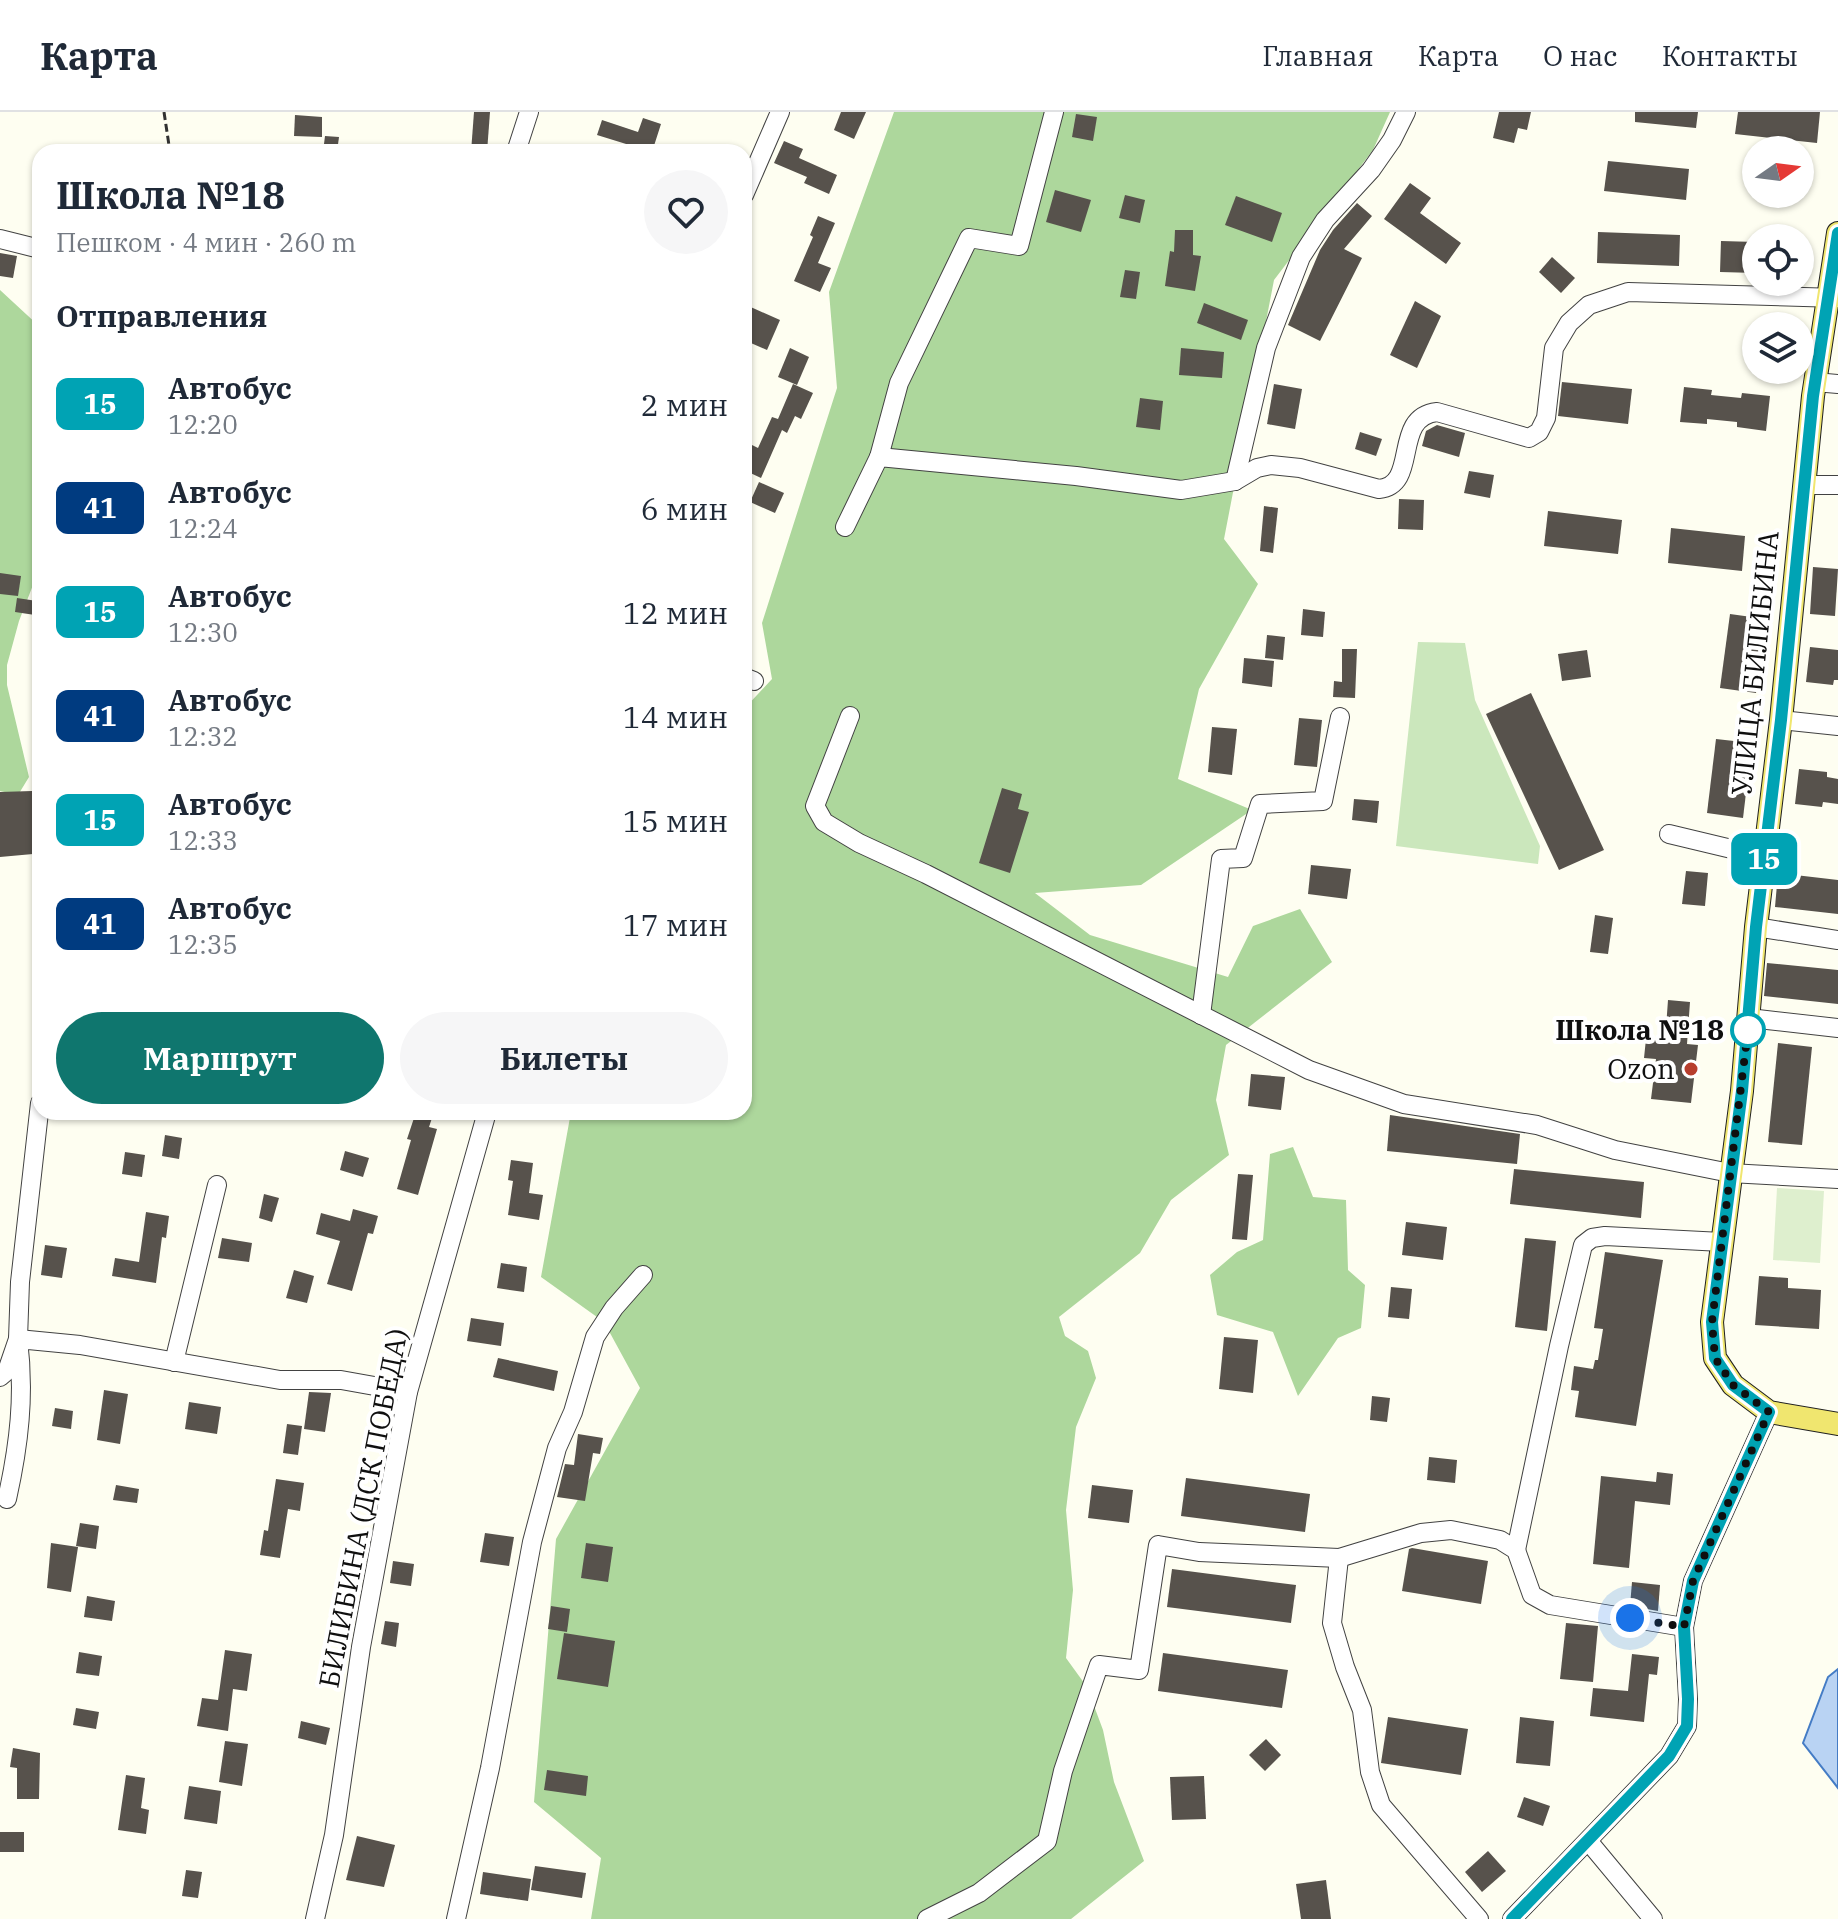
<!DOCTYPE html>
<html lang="ru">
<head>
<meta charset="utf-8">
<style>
  :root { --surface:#fff; --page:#f6f6f7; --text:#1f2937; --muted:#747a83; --line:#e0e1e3; --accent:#0f766e }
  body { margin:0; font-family:"IBM Plex Serif",serif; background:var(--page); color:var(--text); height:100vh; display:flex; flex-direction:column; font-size:30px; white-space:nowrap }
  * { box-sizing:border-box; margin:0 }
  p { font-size:26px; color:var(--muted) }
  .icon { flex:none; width:44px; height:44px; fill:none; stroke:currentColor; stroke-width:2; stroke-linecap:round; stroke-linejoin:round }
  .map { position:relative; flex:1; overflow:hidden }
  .drawer { position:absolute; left:32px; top:32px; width:720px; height:976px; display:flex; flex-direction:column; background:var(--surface); border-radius:24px; box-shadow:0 2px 6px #0004 }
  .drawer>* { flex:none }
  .badge { padding:0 16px; border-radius:12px; font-size:28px; line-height:52px }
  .needle { width:52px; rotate:76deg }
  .controls { position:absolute; left:1742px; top:24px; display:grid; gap:16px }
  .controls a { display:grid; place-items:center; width:72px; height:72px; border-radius:50%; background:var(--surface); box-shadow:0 2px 6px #0004; font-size:40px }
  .you { position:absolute; width:40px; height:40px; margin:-20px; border:6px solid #fff; border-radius:50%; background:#1a73e8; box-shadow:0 0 0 12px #1a73e833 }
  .map>.badge { position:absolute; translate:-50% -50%; box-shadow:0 0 0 4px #fff }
  h2 { padding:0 24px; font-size:30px; line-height:72px }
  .round { display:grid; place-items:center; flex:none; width:84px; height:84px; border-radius:42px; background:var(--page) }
  .head { display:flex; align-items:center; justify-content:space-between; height:136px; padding:0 24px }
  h1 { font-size:38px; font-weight:700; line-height:60px }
  .primary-button { display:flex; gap:16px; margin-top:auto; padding:16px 24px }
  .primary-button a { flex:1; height:92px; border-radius:48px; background:var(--accent); color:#fff; font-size:32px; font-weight:700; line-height:92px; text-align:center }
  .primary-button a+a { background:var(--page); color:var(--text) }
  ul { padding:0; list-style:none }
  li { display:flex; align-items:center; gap:24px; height:104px; padding:0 24px }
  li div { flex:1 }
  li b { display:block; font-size:30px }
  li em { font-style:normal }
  li .badge { min-width:88px; font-weight:700; text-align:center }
  header { display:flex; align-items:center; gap:48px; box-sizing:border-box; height:112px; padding:0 40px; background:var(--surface); border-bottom:2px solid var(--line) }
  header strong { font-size:38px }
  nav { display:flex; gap:44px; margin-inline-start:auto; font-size:28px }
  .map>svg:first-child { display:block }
</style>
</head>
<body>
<header>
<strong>Карта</strong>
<nav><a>Главная</a><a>Карта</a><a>О нас</a><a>Контакты</a></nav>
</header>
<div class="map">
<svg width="1838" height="1807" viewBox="0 0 1838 1807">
  <rect width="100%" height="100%" fill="#fefef1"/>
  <path fill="#cbe7bc" d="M1418 530 1465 531 1475 588 1540 734 1538 752 1396 734Z"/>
  <g fill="#add79c">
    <path d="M894 0H1390L1373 38 1274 168 1224 427 1258 472 1199 577 1178 667 1252 698 1141 773 1035 781 1090 823 1228 865 1253 814 1300 797 1332 850 1226 933 1216 988 1229 1043 1171 1088 1140 1141 1059 1205 1065 1224 1088 1239 1096 1266 1076 1315 1066 1398 1073 1478 1066 1546 1087 1575 1103 1618 1114 1670 1144 1749 1071 1807H591L601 1746 534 1690 556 1427 640 1276 604 1210 541 1165 571 1000H744V597L772 567 762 511 837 276 829 180Z"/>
    <path d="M0 178 40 215V455L19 509 7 553V573L29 665 18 683 0 679Z"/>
    <path d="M1293 1035 1313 1085 1346 1088 1348 1158 1365 1173 1361 1216 1338 1226 1298 1284 1273 1220 1217 1203 1210 1163 1237 1140 1263 1128 1270 1042Z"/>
  </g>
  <path fill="#deefce" d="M1777 1076 1824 1079 1820 1151 1773 1148Z"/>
  <path fill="#b9d3f3" stroke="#447cc5" stroke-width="2" d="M1838 1557V1676L1803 1631 1828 1565Z"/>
  <g fill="#57524c">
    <path d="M474 0H490L487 40H471Z"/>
    <path d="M841 0H866L854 27 834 18Z"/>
    <path d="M1499 0H1531L1527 18 1518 16 1514 31 1493 26Z"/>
    <path d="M1635 0H1698L1696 16 1635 10Z"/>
    <path d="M1738 0H1820L1817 31 1735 22Z"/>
    <path d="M1076 2 1097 5 1093 29 1072 25Z"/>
    <path d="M295 3 322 5V25L294 24Z"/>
    <path d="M643 6 661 12 652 40 597 23 602 8 638 20Z"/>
    <path d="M325 24 339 25 337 40H323Z"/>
    <path d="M784 29 803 37 799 46 837 63 829 82 804 71 807 65 774 51Z"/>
    <path d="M1608 49 1689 57 1686 88 1604 79Z"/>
    <path d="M1410 71 1431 86 1420 101 1461 131 1446 152 1384 107Z"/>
    <path d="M1055 78 1091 88 1081 120 1046 110Z"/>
    <path d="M1125 83 1145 88 1140 111 1119 106Z"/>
    <path d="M1236 84 1282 101 1272 130 1225 113Z"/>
    <path d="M1357 91 1372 104 1344 137 1362 146 1320 229 1288 213 1320 138 1333 118Z"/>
    <path d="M818 104 835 111 818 151 831 156 820 180 794 169 813 125 810 123Z"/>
    <path d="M1175 118H1193V143L1201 144 1195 179 1165 174 1170 139 1174 140Z"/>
    <path d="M1598 120 1680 123 1679 154 1597 151Z"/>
    <path d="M1721 129 1756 130V161L1720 160Z"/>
    <path d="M0 141 17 144 13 166 0 164Z"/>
    <path d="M1552 145 1575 166 1561 181 1539 160Z"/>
    <path d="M1125 158 1140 160 1136 187 1120 185Z"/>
    <path d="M1415 189 1441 204 1417 256 1390 243Z"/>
    <path d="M1204 191 1248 208 1241 228 1197 211Z"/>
    <path d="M744 192 780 208 767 238 744 228Z"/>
    <path d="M790 236 809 245 797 273 778 265Z"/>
    <path d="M1181 236 1224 240 1222 266 1179 263Z"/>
    <path d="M1562 270 1632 277 1628 312 1558 304Z"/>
    <path d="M793 272 813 281 801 307 795 304 787 321 782 318 761 366 744 358V345L750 332 758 336 772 305 778 307Z"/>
    <path d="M1274 272 1302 277 1295 317 1267 312Z"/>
    <path d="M1684 275 1712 278 1711 283 1741 286 1742 281 1770 284 1766 319 1737 315V310L1707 307V312L1680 310Z"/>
    <path d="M1140 286 1163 289 1160 318 1136 315Z"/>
    <path d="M1437 313 1465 321 1459 345 1422 334 1426 319Z"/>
    <path d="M1360 320 1382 327 1376 344 1355 337Z"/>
    <path d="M1469 359 1494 363 1490 386 1464 381Z"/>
    <path d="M759 370 784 381 775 401 750 390Z"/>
    <path d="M1399 387 1424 388 1423 418 1398 417Z"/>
    <path d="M1264 394 1278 396 1273 441 1260 439Z"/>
    <path d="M1548 399 1622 408 1618 442 1544 434Z"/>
    <path d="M1671 416 1745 424 1742 459 1668 451Z"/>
    <path d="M1813 455 1838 457 1835 504 1810 502Z"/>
    <path d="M0 461 21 464 18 484 0 482Z"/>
    <path d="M17 486 37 489 35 503 15 500Z"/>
    <path d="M1303 497 1325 500 1323 525 1301 523Z"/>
    <path d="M1730 502 1766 507 1756 581 1720 576Z"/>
    <path d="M1267 523 1285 525 1283 548 1265 546Z"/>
    <path d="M1810 535 1838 538V568H1834L1833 573 1806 570Z"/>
    <path d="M1342 537H1357L1355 586 1333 585 1334 569 1342 570Z"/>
    <path d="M1587 538 1591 565 1562 569 1558 542Z"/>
    <path d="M1244 546 1274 549 1272 575 1242 571Z"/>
    <path d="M1531 581 1604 738 1559 758 1486 602Z"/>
    <path d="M1299 606 1322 608 1317 655 1294 653Z"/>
    <path d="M1212 615 1237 617 1232 663 1208 660Z"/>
    <path d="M1716 627 1752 631 1743 706 1707 701Z"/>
    <path d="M1799 657 1827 660V665L1838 667V692L1823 690 1822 695 1795 692Z"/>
    <path d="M1002 676 1022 682 1018 697 1029 700 1010 761 979 751Z"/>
    <path d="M32 679 33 742 0 745V680Z"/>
    <path d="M1354 687 1379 689 1377 711 1352 708Z"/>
    <path d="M1311 753 1351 757 1347 787 1308 782Z"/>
    <path d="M1686 759 1708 761 1705 794 1682 792Z"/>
    <path d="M1778 761 1838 768V802L1775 795Z"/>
    <path d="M1595 803 1613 806 1608 842 1590 840Z"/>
    <path d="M1767 851 1838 858V892L1764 884Z"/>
    <path d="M1668 888 1690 890 1687 932 1698 933 1691 991 1651 987 1656 947 1644 946 1646 927 1665 930Z"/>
    <path d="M1778 931 1812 935 1802 1033 1768 1030Z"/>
    <path d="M1251 962 1285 965 1281 998 1248 994Z"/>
    <path d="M416 1000H434L429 1015 437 1017 418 1083 397 1077 411 1028 407 1027Z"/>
    <path d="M1390 1003 1520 1022 1517 1052 1387 1039Z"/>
    <path d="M165 1023 182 1026 179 1047 162 1044Z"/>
    <path d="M345 1039 369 1046 363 1065 340 1058Z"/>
    <path d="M125 1040 145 1043 142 1065 122 1062Z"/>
    <path d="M511 1048 533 1051 529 1081 543 1083 539 1108 508 1103 513 1069 508 1068Z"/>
    <path d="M1514 1057 1644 1070 1641 1106 1510 1092Z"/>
    <path d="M1238 1062 1253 1063 1247 1128 1232 1127Z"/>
    <path d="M264 1082 279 1086 272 1110 259 1106Z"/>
    <path d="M353 1097 378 1104 373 1122 368 1121 352 1179 327 1172 340 1129 316 1122 321 1101 350 1109Z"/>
    <path d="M146 1100 169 1104 166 1126 162 1125 156 1171 112 1164 115 1146 139 1150Z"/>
    <path d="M1406 1110 1447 1115 1443 1148 1402 1143Z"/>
    <path d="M222 1126 252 1131 249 1150 218 1146Z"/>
    <path d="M1525 1126 1556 1129 1547 1219 1515 1215Z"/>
    <path d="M45 1133 67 1136 62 1166 41 1163Z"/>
    <path d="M1605 1140 1663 1148 1636 1314 1575 1305 1579 1279 1571 1278 1574 1254 1593 1257 1595 1248H1598L1603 1217 1594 1216Z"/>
    <path d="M501 1151 527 1155 524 1180 497 1176Z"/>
    <path d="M294 1158 314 1164 307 1191 286 1186Z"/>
    <path d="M1759 1164 1788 1166V1176L1821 1178 1819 1217 1755 1213Z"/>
    <path d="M1391 1175 1412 1177 1409 1207 1388 1205Z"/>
    <path d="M471 1206 504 1211 501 1234 467 1229Z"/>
    <path d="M1224 1225 1258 1228 1253 1281 1219 1277Z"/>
    <path d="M498 1246 558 1259 554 1279 493 1265Z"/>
    <path d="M104 1278 128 1282 120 1332 97 1328Z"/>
    <path d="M309 1280 331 1281 325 1320 304 1317Z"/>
    <path d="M1372 1284 1390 1286 1387 1310 1370 1308Z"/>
    <path d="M189 1290 221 1295 217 1322 185 1317Z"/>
    <path d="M55 1296 73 1299 71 1317 52 1314Z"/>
    <path d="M287 1312 302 1314 298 1343 283 1341Z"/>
    <path d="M578 1322 603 1326 600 1342 593 1341 585 1389 557 1385 565 1352 574 1353Z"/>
    <path d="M1429 1345 1457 1348 1455 1371 1427 1368Z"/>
    <path d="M1657 1360 1673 1362 1670 1393 1635 1389 1629 1456 1593 1452 1601 1364 1656 1370Z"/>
    <path d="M1186 1366 1310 1382 1305 1420 1181 1404Z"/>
    <path d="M276 1367 304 1371 300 1399 288 1397 280 1446 260 1443 264 1418 268 1419Z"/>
    <path d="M116 1373 139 1377 137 1391 113 1388Z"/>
    <path d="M1092 1373 1133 1378 1129 1411 1088 1406Z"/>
    <path d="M80 1411 99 1414 96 1437 76 1434Z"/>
    <path d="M485 1421 514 1425 509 1454 480 1450Z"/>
    <path d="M51 1431 78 1435 71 1480 47 1476Z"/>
    <path d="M586 1431 613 1435 608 1470 581 1466Z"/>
    <path d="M1412 1436 1488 1449 1481 1492 1402 1479 1409 1437Z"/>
    <path d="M393 1449 414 1452 411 1474 390 1471Z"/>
    <path d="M1172 1457 1296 1473 1291 1511 1167 1495Z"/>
    <path d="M1632 1470 1660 1473 1658 1499 1630 1494Z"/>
    <path d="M87 1484 115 1489 112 1509 84 1505Z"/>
    <path d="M551 1494 570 1497 567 1520 548 1517Z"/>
    <path d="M385 1509 399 1511 396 1535 381 1532Z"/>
    <path d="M1566 1511 1598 1514 1593 1570 1560 1567Z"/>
    <path d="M564 1521 615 1529 608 1575 557 1567Z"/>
    <path d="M225 1538 252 1542 247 1579 233 1577 228 1619 197 1614 202 1586 218 1588Z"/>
    <path d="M79 1540 102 1544 99 1564 76 1561Z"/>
    <path d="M1163 1541 1288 1558 1282 1596 1158 1579Z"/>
    <path d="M1632 1542 1659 1545 1657 1563 1649 1562 1644 1610 1590 1604 1593 1576 1628 1579Z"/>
    <path d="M76 1596 99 1600 96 1617 73 1613Z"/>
    <path d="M1388 1605 1468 1617 1461 1663 1381 1651Z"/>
    <path d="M1520 1605 1554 1609 1550 1654 1516 1651Z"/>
    <path d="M301 1609 330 1616 326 1633 298 1626Z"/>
    <path d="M1266 1627 1281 1643 1265 1659 1249 1643Z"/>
    <path d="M225 1629 248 1632 242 1674 219 1670Z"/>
    <path d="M13 1636 40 1641 39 1687H17V1656L10 1655Z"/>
    <path d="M547 1658 588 1664 586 1684 544 1678Z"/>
    <path d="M126 1663 145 1666 141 1696 149 1698 146 1722 118 1718Z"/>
    <path d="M1204 1664 1206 1707 1172 1708 1170 1665Z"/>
    <path d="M189 1674 221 1679 217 1712 184 1707Z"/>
    <path d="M1524 1685 1550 1694 1543 1714 1517 1705Z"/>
    <rect x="0" y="1720" width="24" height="20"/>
    <path d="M357 1724 395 1733 384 1775 346 1768Z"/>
    <path d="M1488 1739 1506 1759 1482 1780 1465 1760Z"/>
    <path d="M535 1754 586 1761 582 1786 531 1778Z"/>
    <path d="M186 1758 202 1760 198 1786 182 1784Z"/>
    <path d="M483 1760 531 1767 528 1789 480 1782Z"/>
    <path d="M1326 1768 1331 1807H1301L1296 1772Z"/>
  </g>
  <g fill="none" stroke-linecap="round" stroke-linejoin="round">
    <g stroke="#424242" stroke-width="20">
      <g id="minor">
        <path d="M516 40 529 0"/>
        <path d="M744 83 780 0"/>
        <path d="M0 127 40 137"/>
        <path d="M1815 270 1838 272"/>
        <path d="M879 345 899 271 969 126 1019 134 1054 0"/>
        <path d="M1235 369 1266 236 1301 145 1325 108 1371 58 1392 28 1406 0"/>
        <path d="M1804 373H1838"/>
        <path d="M845 415 879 345 1076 364 1181 378 1235 369 1257 356 1271 353 1300 356 1379 377C1420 373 1391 305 1437 300L1529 326 1539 320 1546 306 1554 236 1569 211 1589 193 1628 180 1838 186"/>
        <path d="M744 565 754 569"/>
        <path d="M850 604 815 694 824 710 859 731 926 762 1309 958 1404 992 1537 1013 1615 1038 1730 1061 1838 1067"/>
        <path d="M1781 608 1838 614"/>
        <path d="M1669 722 1765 745"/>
        <path d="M1756 815 1838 828"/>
        <path d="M1201 903 1221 747 1243 746 1260 692 1323 689 1340 605"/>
        <path d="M1749 906 1838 916"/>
        <path d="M174 1250 217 1073"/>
        <path d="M0 1265 7 1259 18 1227 20 1170 40 991"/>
        <path d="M7 1387C19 1333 25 1283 18 1227L80 1233 280 1268H341L408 1280"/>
        <path d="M1516 1438 1559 1234 1583 1133 1592 1126 1605 1124 1722 1130"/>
        <path d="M1339 1446 1332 1511 1345 1555 1362 1598 1370 1660 1381 1693 1479 1807"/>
        <path d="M1589 1730 1653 1807"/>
        <path d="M315 1807 334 1723 361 1535 408 1280 487 1000"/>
        <path d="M456 1807 490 1656 532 1430 557 1336 573 1300 595 1225 614 1196 643 1163"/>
        <path d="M927 1807 979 1781 1047 1729 1063 1659 1099 1553 1139 1558 1158 1433 1199 1440 1339 1446 1421 1421 1451 1418 1500 1428 1516 1438 1532 1483 1550 1493 1684 1515"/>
        <path d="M1512 1807 1669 1644 1687 1614 1688 1587 1684 1515 1693 1469 1769 1300"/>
      </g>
    </g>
    <g stroke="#202020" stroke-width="24">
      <path id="major" d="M1838 121 1813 284 1781 608 1756 815 1742 979 1712 1210 1715 1246 1733 1273 1769 1300 1838 1312"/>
    </g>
    <path stroke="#313131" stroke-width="3" stroke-dasharray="8 4" stroke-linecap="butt" d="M164 0 170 40"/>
    <use href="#minor" stroke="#fff" stroke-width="18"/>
    <use href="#major" stroke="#f0e66f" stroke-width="22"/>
  </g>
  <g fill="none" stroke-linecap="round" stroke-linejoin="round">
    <g stroke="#fff" stroke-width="18">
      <path id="line" d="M1512 1807 1669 1644 1687 1614 1688 1587 1684 1515 1693 1469 1769 1300 1733 1273 1715 1246 1712 1210 1742 979 1756 815 1781 608 1813 284 1838 121"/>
    </g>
    <use href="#line" stroke="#00a3b4" stroke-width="12"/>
    <path stroke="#0f0f0f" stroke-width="8" stroke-dasharray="0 14.4" d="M1630 1506 1684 1515 1693 1469 1769 1300 1733 1273 1715 1246 1712 1210 1748 918"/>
  </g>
  <circle fill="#fff" stroke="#00a3b4" stroke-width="4" cx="1748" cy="918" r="16"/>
  <circle fill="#b73e2e" stroke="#fff" stroke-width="3" cx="1691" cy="957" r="8"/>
  <g text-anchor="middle" stroke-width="8" stroke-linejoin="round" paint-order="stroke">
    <g font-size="28" fill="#0f0f0f" stroke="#fff">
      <text transform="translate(1755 551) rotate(-84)" y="10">УЛИЦА БИЛИБИНА</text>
      <text transform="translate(363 1396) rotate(-79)" y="10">БИЛИБИНА (ДСК ПОБЕДА)</text>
    </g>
    <g font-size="28" font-weight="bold" fill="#0f0f0f" stroke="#fff" text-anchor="end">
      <text x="1724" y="928">Школа №18</text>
    </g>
    <g font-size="28" fill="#0f0f0f" stroke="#fff" text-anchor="end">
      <text x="1675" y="967">Ozon</text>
    </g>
  </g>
</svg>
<div class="controls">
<a><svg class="needle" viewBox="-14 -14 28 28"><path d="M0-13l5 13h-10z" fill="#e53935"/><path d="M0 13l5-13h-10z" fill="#747a83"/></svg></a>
<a><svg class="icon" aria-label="locate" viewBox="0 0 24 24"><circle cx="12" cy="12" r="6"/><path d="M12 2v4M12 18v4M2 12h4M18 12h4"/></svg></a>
<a><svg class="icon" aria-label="layers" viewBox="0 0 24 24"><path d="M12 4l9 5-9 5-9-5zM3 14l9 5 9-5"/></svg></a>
</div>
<div class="you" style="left:1630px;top:1506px"></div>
<b class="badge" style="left:1764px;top:747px;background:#00a3b4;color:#fff">15</b>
<section class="drawer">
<div class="head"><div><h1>Школа №18</h1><p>Пешком · 4 мин · 260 m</p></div><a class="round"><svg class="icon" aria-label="heart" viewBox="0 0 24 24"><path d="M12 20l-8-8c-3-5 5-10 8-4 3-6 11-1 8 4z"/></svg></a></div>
<h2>Отправления</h2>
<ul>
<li><span class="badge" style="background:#00a3b4;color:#fff">15</span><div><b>Автобус</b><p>12:20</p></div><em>2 мин</em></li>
<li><span class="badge" style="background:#003b80;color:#fff">41</span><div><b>Автобус</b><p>12:24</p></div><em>6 мин</em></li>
<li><span class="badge" style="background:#00a3b4;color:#fff">15</span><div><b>Автобус</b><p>12:30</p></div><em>12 мин</em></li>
<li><span class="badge" style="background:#003b80;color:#fff">41</span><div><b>Автобус</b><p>12:32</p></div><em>14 мин</em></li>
<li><span class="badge" style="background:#00a3b4;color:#fff">15</span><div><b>Автобус</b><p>12:33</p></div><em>15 мин</em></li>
<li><span class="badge" style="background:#003b80;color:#fff">41</span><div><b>Автобус</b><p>12:35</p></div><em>17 мин</em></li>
</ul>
<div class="primary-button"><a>Маршрут</a><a>Билеты</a></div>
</section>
</div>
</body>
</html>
